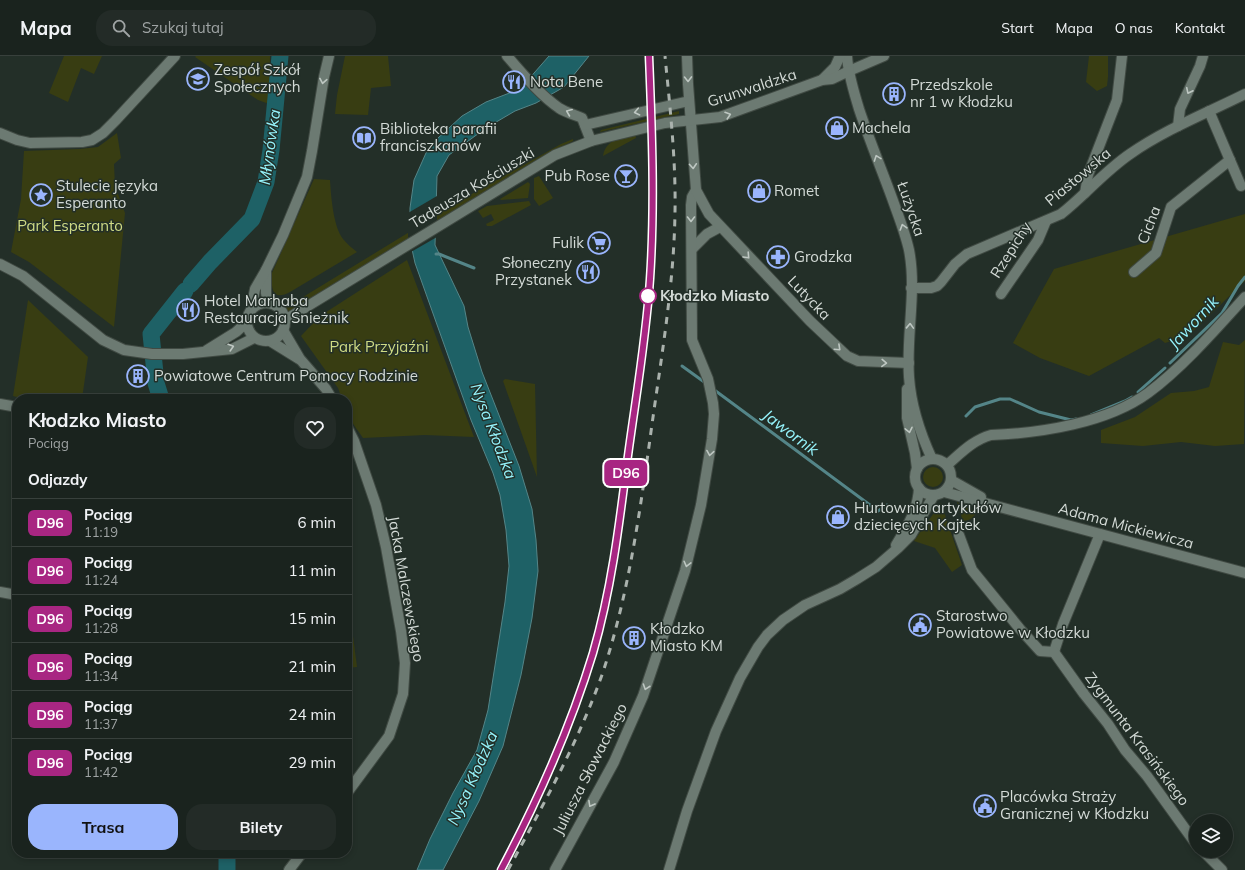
<!DOCTYPE html>
<html lang="pl">
<head>
<meta charset="utf-8">
<style>
  :root { --surface:#1a231e; --page:#232b27; --text:#f1f3f6; --muted:#9fa4a4; --line:#38403c; --accent:#9ab5fd }
  body { margin:0; font-family:Mulish,sans-serif; background:var(--page); color:var(--text); height:100vh; display:flex; flex-direction:column; font-size:15px; white-space:nowrap }
  * { box-sizing:border-box; margin:0 }
  p { font-size:13px; color:var(--muted) }
  .icon { flex:none; width:22px; height:22px; fill:none; stroke:currentColor; stroke-width:2; stroke-linecap:round; stroke-linejoin:round }
  .map { position:relative; flex:1; overflow:hidden }
  .panel { position:absolute; left:12px; top:338px; width:340px; height:464px; display:flex; flex-direction:column; background:var(--surface); border-radius:16px; box-shadow:0 2px 6px #0003,0 0 0 1px var(--line) }
  .panel>* { flex:none }
  .badge { padding:0 8px; border-radius:6px; font-size:14px; line-height:26px }
  .fabs { position:absolute; left:1189px; top:758px; display:grid; gap:8px }
  .fabs a { display:grid; place-items:center; width:44px; height:44px; border-radius:50%; background:var(--surface); box-shadow:0 2px 6px #0003,0 0 0 1px var(--line); font-size:20px }
  .map>.badge { position:absolute; translate:-50% -50%; box-shadow:0 0 0 2px #fff }
  h2 { padding:0 16px; font-size:15px; line-height:36px }
  .round { display:grid; place-items:center; flex:none; width:42px; height:42px; border-radius:16px; background:var(--page) }
  .overview { display:flex; align-items:center; justify-content:space-between; height:68px; padding:0 16px }
  h1 { font-size:19px; font-weight:700; line-height:30px }
  .primary-button { display:flex; gap:8px; margin-top:auto; padding:8px 16px }
  .primary-button a { flex:1; height:46px; border-radius:16px; background:var(--accent); color:#111; font-size:16px; font-weight:700; line-height:46px; text-align:center }
  .primary-button a+a { background:var(--page); color:var(--text) }
  ul { padding:0; list-style:none }
  li { display:flex; align-items:center; gap:12px; height:48px; padding:0 16px; border-top:1px solid var(--line) }
  li div { flex:1 }
  li b { display:block; font-size:15px }
  li em { font-style:normal }
  li .badge { min-width:44px; font-weight:700; text-align:center }
  header { display:flex; align-items:center; gap:24px; box-sizing:border-box; height:56px; padding:0 20px; background:var(--surface); border-bottom:1px solid var(--line) }
  header strong { font-size:19px }
  nav { display:flex; gap:22px; margin-inline-start:auto; font-size:14px }
  .search { width:280px; height:36px; background:var(--page); display:flex; align-items:center; gap:10px; box-sizing:border-box; padding:0 14px; border-radius:16px; color:var(--muted); font-size:15px }
  .map>svg:first-child { display:block }
</style>
</head>
<body>
<header>
<strong>Mapa</strong>
<div class="search"><svg class="icon" aria-label="search" viewBox="0 0 24 24"><circle cx="10" cy="10" r="6"/><path d="M15 15l6 6"/></svg>Szukaj tutaj</div>
<nav><a>Start</a><a>Mapa</a><a>O nas</a><a>Kontakt</a></nav>
</header>
<div class="map">
<svg width="1245" height="814" viewBox="0 0 1245 814">
  <rect width="100%" height="100%" fill="#232f28"/>
  <g fill="#383d12">
    <path d="M64 0H102L94 18 81 12 68 46 49 37Z"/>
    <path d="M196 0H270L269 48 258 44 195 1Z"/>
    <path d="M345 0H388L391 30 371 32 368 59 335 58 337 39Z"/>
    <path d="M1089 0H1108V21L1107 30 1097 35 1086 26Z"/>
    <path d="M679 55V58L600 76 601 74Z"/>
    <path d="M117 77 121 102 114 108 115 130 125 157 114 271 29 206 11 196 21 143 24 95 80 93 98 91Z"/>
    <path d="M635 78 636 82 603 100C606 83 621 82 635 78Z"/>
    <path d="M573 83V85L538 103 288 256H286L285 252 470 139 561 88Z"/>
    <path d="M539 120 553 142 539 150 534 143V122Z"/>
    <path d="M314 123 330 124C331 139 333 170 343 183 347 188 352 192 357 196L290 236C271 246 271 230 272 217Z"/>
    <path d="M528 126 530 128 528 142 501 144 500 143Z"/>
    <path d="M529 145 531 149 492 170H487L486 168 494 164 491 158 483 162 478 155 487 150Z"/>
    <path d="M1245 158V225L1188 280 1165 287 1159 282 1089 320 1040 302 1013 287 1054 213Z"/>
    <path d="M407 204 474 381 425 379 363 382C353 367 347 363 347 343H342L338 332 301 280 320 260Z"/>
    <path d="M28 244 88 301 82 343H25L13 340Z"/>
    <path d="M1245 284 1244 388 1215 390 1181 386 1143 390 1101 387V374L1135 361 1171 337 1194 335 1209 331 1223 286 1239 289Z"/>
    <path d="M505 323 535 328 537 421 503 325Z"/>
    <circle cx="933" cy="421" r="10"/>
    <path d="M957 446 976 456C975 461 969 465 963 465Z"/>
    <path d="M941 447 962 509 952 516 935 492 914 485Z"/>
    <path d="M352 572 357 611 347 612V573Z"/>
  </g>
  <path fill="#1e6166" stroke="#548588" d="M549 0H589L564 31 536 47 515 55 486 72 449 99 437 120 435 189 464 250 468 271 482 316 519 410 532 453 536 484 538 515 532 562 521 619 503 690 479 745 443 814H417L430 783 453 737 477 694 488 654 505 546 509 510 506 474 500 439 493 417 471 364 415 207 410 184V152L414 124 426 97 438 82 462 60 486 46 520 33Z"/>
  <path fill="#232f28" d="M437 140V181L411 196 408 184V157Z"/>
  <g fill="none" stroke-linecap="round" stroke-linejoin="round">
    <g stroke="#548588" stroke-width="3">
      <path d="M436 198H439L474 212"/>
      <path d="M1170 307 1222 257 1238 230 1245 221"/>
      <path d="M682 310 707 328"/>
      <path d="M713 333 878 455 887 449"/>
      <path d="M1138 336 1165 312"/>
      <path d="M1091 359 1125 345 1132 341"/>
      <path d="M966 360 975 351 1000 343H1010L1039 356 1071 364 1076 363"/>
    </g>
    <g stroke="#1e6166" stroke-width="17">
      <path d="M191 228 210 206 252 163 266 126 271 94 280 0"/>
      <path d="M161 343 156 327 151 278 185 235"/>
      <path d="M227 797V814"/>
    </g>
    <g stroke="#404a43" stroke-width="12">
      <g id="street">
        <path d="M507 0C523 18 539 38 559 52 565 56 575 59 582 62L591 85"/>
        <path d="M849 15 884 0"/>
        <path d="M1209 55 1241 130"/>
        <path d="M1178 70 1180 53 1200 10 1203 0"/>
        <path d="M0 77 17 84 30 87 82 86 92 84 103 77 115 65 175 0"/>
        <path d="M1085 137 1088 119 1117 44 1122 0"/>
        <path d="M692 193 707 178 720 171"/>
        <path d="M266 214V237L268 247"/>
        <path d="M1134 216 1156 197 1171 151 1230 104"/>
        <path d="M911 232H931L937 230 941 226 955 208 967 198 1061 158C1085 139 1105 115 1130 98 1166 73 1207 57 1245 38"/>
        <path d="M1001 238 1038 184 1046 165"/>
        <path d="M251 254 255 233 266 214 283 179 307 121 312 95 324 21 329 0"/>
        <path d="M283 274 300 303 326 333 332 343"/>
        <path d="M270 285 299 303"/>
        <path d="M0 348 17 351"/>
        <path d="M347 371 354 385 376 449 386 491 401 575 405 607 403 638 389 680 347 737"/>
        <path d="M947 409C961 397 973 384 991 379 1041 377 1107 367 1148 337 1182 312 1216 273 1245 241"/>
        <path d="M959 479 972 514 1020 573 1040 595 1054 596 1063 568 1100 478"/>
        <path d="M0 536 17 539"/>
        <path d="M1054 596 1084 638 1108 668 1125 694 1147 720 1196 788"/>
        <path d="M1203 795 1222 814"/>
        <path d="M289 814 302 797"/>
        <path d="M555 814 614 706 643 640 685 515 701 449 712 383 714 358 713 347 708 323 692 284 691 149 692 141 696 134"/>
      </g>
    </g>
    <g stroke="#404a43" stroke-width="12">
      <g id="secondary">
        <path d="M687 0 688 28 696 134 709 158 810 265 847 300 858 305 909 307"/>
        <path d="M847 0C848 18 854 36 859 53 869 83 881 112 892 142 898 159 905 176 909 194 917 235 906 279 909 321 911 350 920 377 932 403"/>
        <path d="M822 24 835 11 840 0"/>
        <path d="M585 69 689 45"/>
        <path d="M0 208 23 220 103 284 124 294 152 298H183L232 293 254 282"/>
        <circle cx="266" cy="266" r="19"/>
        <path d="M285 264 555 99 591 85 665 67 720 61 822 24 832 23 849 15"/>
        <path d="M207 294 236 276 246 267"/>
        <path d="M907 333V362L915 397 917 413"/>
        <circle cx="933" cy="421" r="18"/>
        <path d="M951 424 981 441"/>
        <path d="M944 436 1245 517"/>
        <path d="M896 489C907 471 918 454 919 432"/>
        <path d="M669 814 687 755 716 675 740 622 758 591 767 579 783 564 805 549 840 533 857 523 876 511 898 492 911 479 934 439"/>
      </g>
    </g>
    <use href="#street" stroke="#6c7a72" stroke-width="10"/>
    <use href="#secondary" stroke="#6c7a72" stroke-width="10"/>
    <g stroke="#aab2ad" stroke-width="3" stroke-dasharray="7 7" stroke-linecap="butt">
      <path d="M501 814C538 744 570 673 593 597 611 535 619 471 627 407 636 339 648 271 651 202 655 135 651 67 649 0"/>
      <path d="M508 814C543 749 579 685 603 616 628 540 639 462 650 383 660 308 674 232 675 156 676 104 670 52 665 0"/>
    </g>
  </g>
  <defs><path id="oneway-chevron" d="M-2-3.5L2.5 0L-2 3.5" fill="none" stroke-width="1.6" stroke-linecap="round" stroke-linejoin="round"/></defs>
  <g stroke="#bec7c2">
    <use href="#oneway-chevron" transform="translate(688 23) rotate(89)"/>
    <use href="#oneway-chevron" transform="translate(323 25) rotate(100)"/>
    <use href="#oneway-chevron" transform="translate(1189 35) rotate(116)"/>
    <use href="#oneway-chevron" transform="translate(569 56) rotate(-158)"/>
    <use href="#oneway-chevron" transform="translate(637 56) rotate(168)"/>
    <use href="#oneway-chevron" transform="translate(728 59) rotate(-18)"/>
    <use href="#oneway-chevron" transform="translate(877 102) rotate(-110)"/>
    <use href="#oneway-chevron" transform="translate(693 110) rotate(86)"/>
    <use href="#oneway-chevron" transform="translate(691 163) rotate(90)"/>
    <use href="#oneway-chevron" transform="translate(903 171) rotate(-107)"/>
    <use href="#oneway-chevron" transform="translate(747 200) rotate(47)"/>
    <use href="#oneway-chevron" transform="translate(910 270) rotate(-88)"/>
    <use href="#oneway-chevron" transform="translate(231 291) rotate(-17)"/>
    <use href="#oneway-chevron" transform="translate(838 292) rotate(43)"/>
    <use href="#oneway-chevron" transform="translate(884 307) rotate(2)"/>
    <use href="#oneway-chevron" transform="translate(909 374) rotate(78)"/>
    <use href="#oneway-chevron" transform="translate(710 397) rotate(99)"/>
    <use href="#oneway-chevron" transform="translate(687 508) rotate(104)"/>
    <use href="#oneway-chevron" transform="translate(646 631) rotate(109)"/>
    <use href="#oneway-chevron" transform="translate(591 748) rotate(119)"/>
  </g>
  <g fill="none" stroke-linecap="round" stroke-linejoin="round">
    <g stroke="#fff" stroke-width="9">
      <path id="line" d="M501 814C538 744 570 673 593 597 611 535 619 471 627 407 635 346 646 285 650 223 655 149 652 74 649 0"/>
    </g>
    <use href="#line" stroke="#a82682" stroke-width="6"/>
  </g>
  <defs>
    <g id="school-ring" transform="scale(1.15)"><circle r="9.5" fill="#232f28" stroke="#9ab5fd" stroke-width="1.5"/><path d="M0-5L7-2L0 1L-7-2ZM-4 1L0 2.5L4 1V4Q0 6-4 4Z" fill="#9ab5fd"/></g>
    <g id="restaurant-ring" transform="scale(1.15)"><circle r="9.5" fill="#232f28" stroke="#9ab5fd" stroke-width="1.5"/><path d="M-5-6h1v4h1v-4h1v4h1v-4h1v5L-1.5 .5V6h-2V.5L-5-1ZM5-6V6H3V1.5H1.5Q1.5-4 5-6Z" fill="#9ab5fd"/></g>
    <g id="building-ring" transform="scale(1.15)"><circle r="9.5" fill="#232f28" stroke="#9ab5fd" stroke-width="1.5"/><path d="M-4-6H4V6H1V3H-1V6H-4ZM-2.5-4.3h1.7v1.8h-1.7ZM.8-4.3h1.7v1.8H.8ZM-2.5-1h1.7V.8h-1.7ZM.8-1h1.7V.8H.8Z" fill="#9ab5fd"/></g>
    <g id="shop-ring" transform="scale(1.15)"><circle r="9.5" fill="#232f28" stroke="#9ab5fd" stroke-width="1.5"/><path d="M-5-2.5h2.3a2.7 3.5 0 0 1 5.4 0H5L5.5 6h-11ZM-1.5-2.5h3a1.5 2.3 0 0 0-3 0Z" fill="#9ab5fd"/></g>
    <g id="library-ring" transform="scale(1.15)"><circle r="9.5" fill="#232f28" stroke="#9ab5fd" stroke-width="1.5"/><path d="M-6-4Q-3-5.5-.7-3.5V5Q-3 3-6 4ZM6-4Q3-5.5 .7-3.5V5Q3 3 6 4Z" fill="#9ab5fd"/></g>
    <g id="bar-ring" transform="scale(1.15)"><circle r="9.5" fill="#232f28" stroke="#9ab5fd" stroke-width="1.5"/><path d="M-6-5H6L.8 .8V4.5H3.5V6h-7V4.5H-.8V.8Z" fill="#9ab5fd"/></g>
    <g id="sight-ring" transform="scale(1.15)"><circle r="9.5" fill="#232f28" stroke="#9ab5fd" stroke-width="1.5"/><path d="M0-6L1.8-2.2L6-1.7L2.9 1.2L3.7 5.4L0 3.3L-3.7 5.4L-2.9 1.2L-6-1.7L-1.8-2.2Z" fill="#9ab5fd"/></g>
    <g id="supermarket-ring" transform="scale(1.15)"><circle r="9.5" fill="#232f28" stroke="#9ab5fd" stroke-width="1.5"/><path d="M-6-5.5h2.5l.6 2H6L4.5 2H-2.5L-4.4-4H-6ZM-1.5 3.2a1.3 1.3 0 1 0 .1 0ZM3 3.2a1.3 1.3 0 1 0 .1 0Z" fill="#9ab5fd"/></g>
    <g id="pharmacy-ring" transform="scale(1.15)"><circle r="9.5" fill="#232f28" stroke="#9ab5fd" stroke-width="1.5"/><path d="M-2-6h4v4h4v4h-4v4h-4v-4h-4v-4h4Z" fill="#9ab5fd"/></g>
    <g id="civic-ring" transform="scale(1.15)"><circle r="9.5" fill="#232f28" stroke="#9ab5fd" stroke-width="1.5"/><path d="M-.6-6.5H3V-4.5H.6V-3L4-1V1h2V6H-6V1h2V-1L-.6-3ZM-1.2 2.5V6h2.4V2.5Z" fill="#9ab5fd"/></g>
  </defs>
  <g fill-rule="evenodd">
    <use href="#school-ring" x="198" y="23"/>
    <use href="#restaurant-ring" x="514" y="26"/>
    <use href="#building-ring" x="894" y="38"/>
    <use href="#shop-ring" x="837" y="72"/>
    <use href="#library-ring" x="364" y="82"/>
    <use href="#bar-ring" x="626" y="120"/>
    <use href="#shop-ring" x="759" y="135"/>
    <use href="#sight-ring" x="41" y="139"/>
    <use href="#supermarket-ring" x="599" y="187"/>
    <use href="#pharmacy-ring" x="778" y="201"/>
    <use href="#restaurant-ring" x="588" y="216"/>
    <use href="#restaurant-ring" x="188" y="254"/>
    <use href="#building-ring" x="138" y="320"/>
    <use href="#shop-ring" x="838" y="461"/>
    <use href="#civic-ring" x="920" y="569"/>
    <use href="#building-ring" x="634" y="582"/>
    <use href="#civic-ring" x="985" y="750"/>
  </g>
  <circle fill="#fff" stroke="#a82682" stroke-width="2" cx="648" cy="240" r="8"/>
  <g text-anchor="middle" stroke-width="3" stroke-linejoin="round" paint-order="stroke">
    <g font-size="15" fill="#d3dad6" stroke="#232f28" text-anchor="start">
      <text x="214" y="19">Zespół Szkół<tspan x="214" dy="17">Społecznych</tspan></text>
      <text x="530" y="31">Nota Bene</text>
      <text x="910" y="34">Przedszkole<tspan x="910" dy="17">nr 1 w Kłodzku</tspan></text>
      <text x="852" y="77">Machela</text>
      <text x="380" y="78">Biblioteka parafii<tspan x="380" dy="17">franciszkanów</tspan></text>
      <text x="610" y="125" text-anchor="end">Pub Rose</text>
      <text x="56" y="135">Stulecie języka<tspan x="56" dy="17">Esperanto</tspan></text>
      <text x="774" y="140">Romet</text>
      <text x="584" y="192" text-anchor="end">Fulik</text>
      <text x="794" y="206">Grodzka</text>
      <text x="572" y="212" text-anchor="end">Słoneczny<tspan x="572" dy="17">Przystanek</tspan></text>
      <text x="204" y="250">Hotel Marhaba<tspan x="204" dy="17">Restauracja Śnieżnik</tspan></text>
      <text x="154" y="325">Powiatowe Centrum Pomocy Rodzinie</text>
      <text x="854" y="457">Hurtownia artykułów<tspan x="854" dy="17">dziecięcych Kajtek</tspan></text>
      <text x="936" y="565">Starostwo<tspan x="936" dy="17">Powiatowe w Kłodzku</tspan></text>
      <text x="650" y="578">Kłodzko<tspan x="650" dy="17">Miasto KM</tspan></text>
      <text x="1000" y="746">Placówka Straży<tspan x="1000" dy="17">Granicznej w Kłodzku</tspan></text>
    </g>
    <g font-size="15" fill="#d3dad6" stroke="#232f28">
      <text transform="translate(752 32) rotate(-18)" y="5">Grunwaldzka</text>
      <text transform="translate(1078 121) rotate(-40)" y="5">Piastowska</text>
      <text transform="translate(472 132) rotate(-31)" y="5">Tadeusza Kościuszki</text>
      <text transform="translate(911 153) rotate(71)" y="5">Łużycka</text>
      <text transform="translate(1149 169) rotate(-69)" y="5">Cicha</text>
      <text transform="translate(1011 194) rotate(-58)" y="5">Rzepichy</text>
      <text transform="translate(809 242) rotate(46)" y="5">Lutycka</text>
      <text transform="translate(1126 470) rotate(15)" y="5">Adama Mickiewicza</text>
      <text transform="translate(406 533) rotate(80)" y="5">Jacka Malczewskiego</text>
      <text transform="translate(1137 683) rotate(53)" y="5">Zygmunta Krasińskiego</text>
      <text transform="translate(590 713) rotate(-63)" y="5">Juliusza Słowackiego</text>
    </g>
    <g font-size="15" fill="#cfdb84" stroke="#232f28">
      <text x="70" y="175">Park Esperanto</text>
      <text x="379" y="296">Park Przyjaźni</text>
    </g>
    <g font-size="15" font-weight="bold" fill="#d3dad6" stroke="#232f28" text-anchor="start">
      <text x="660" y="245">Kłodzko Miasto</text>
    </g>
    <g font-size="16" font-style="italic" fill="#95f3fb" stroke="#232f28">
      <text transform="translate(269 91) rotate(-82)" y="6">Młynówka</text>
      <text transform="translate(1193 266) rotate(-47)" y="6">Jawornik</text>
      <text transform="translate(494 375) rotate(69)" y="6">Nysa Kłodzka</text>
      <text transform="translate(791 376) rotate(37)" y="6">Jawornik</text>
      <text transform="translate(472 722) rotate(-66)" y="6">Nysa Kłodzka</text>
    </g>
  </g>
</svg>
<div class="fabs">
<a><svg class="icon" aria-label="layers" viewBox="0 0 24 24"><path d="M12 4l9 5-9 5-9-5zM3 14l9 5 9-5"/></svg></a>
</div>
<b class="badge" style="left:626px;top:417px;background:#a82682;color:#fff">D96</b>
<section class="panel">
<div class="overview"><div><h1>Kłodzko Miasto</h1><p>Pociąg</p></div><a class="round"><svg class="icon" aria-label="heart" viewBox="0 0 24 24"><path d="M12 20l-8-8c-3-5 5-10 8-4 3-6 11-1 8 4z"/></svg></a></div>
<h2>Odjazdy</h2>
<ul>
<li><span class="badge" style="background:#a82682;color:#fff">D96</span><div><b>Pociąg</b><p>11:19</p></div><em>6 min</em></li>
<li><span class="badge" style="background:#a82682;color:#fff">D96</span><div><b>Pociąg</b><p>11:24</p></div><em>11 min</em></li>
<li><span class="badge" style="background:#a82682;color:#fff">D96</span><div><b>Pociąg</b><p>11:28</p></div><em>15 min</em></li>
<li><span class="badge" style="background:#a82682;color:#fff">D96</span><div><b>Pociąg</b><p>11:34</p></div><em>21 min</em></li>
<li><span class="badge" style="background:#a82682;color:#fff">D96</span><div><b>Pociąg</b><p>11:37</p></div><em>24 min</em></li>
<li><span class="badge" style="background:#a82682;color:#fff">D96</span><div><b>Pociąg</b><p>11:42</p></div><em>29 min</em></li>
</ul>
<div class="primary-button"><a>Trasa</a><a>Bilety</a></div>
</section>
</div>
</body>
</html>
